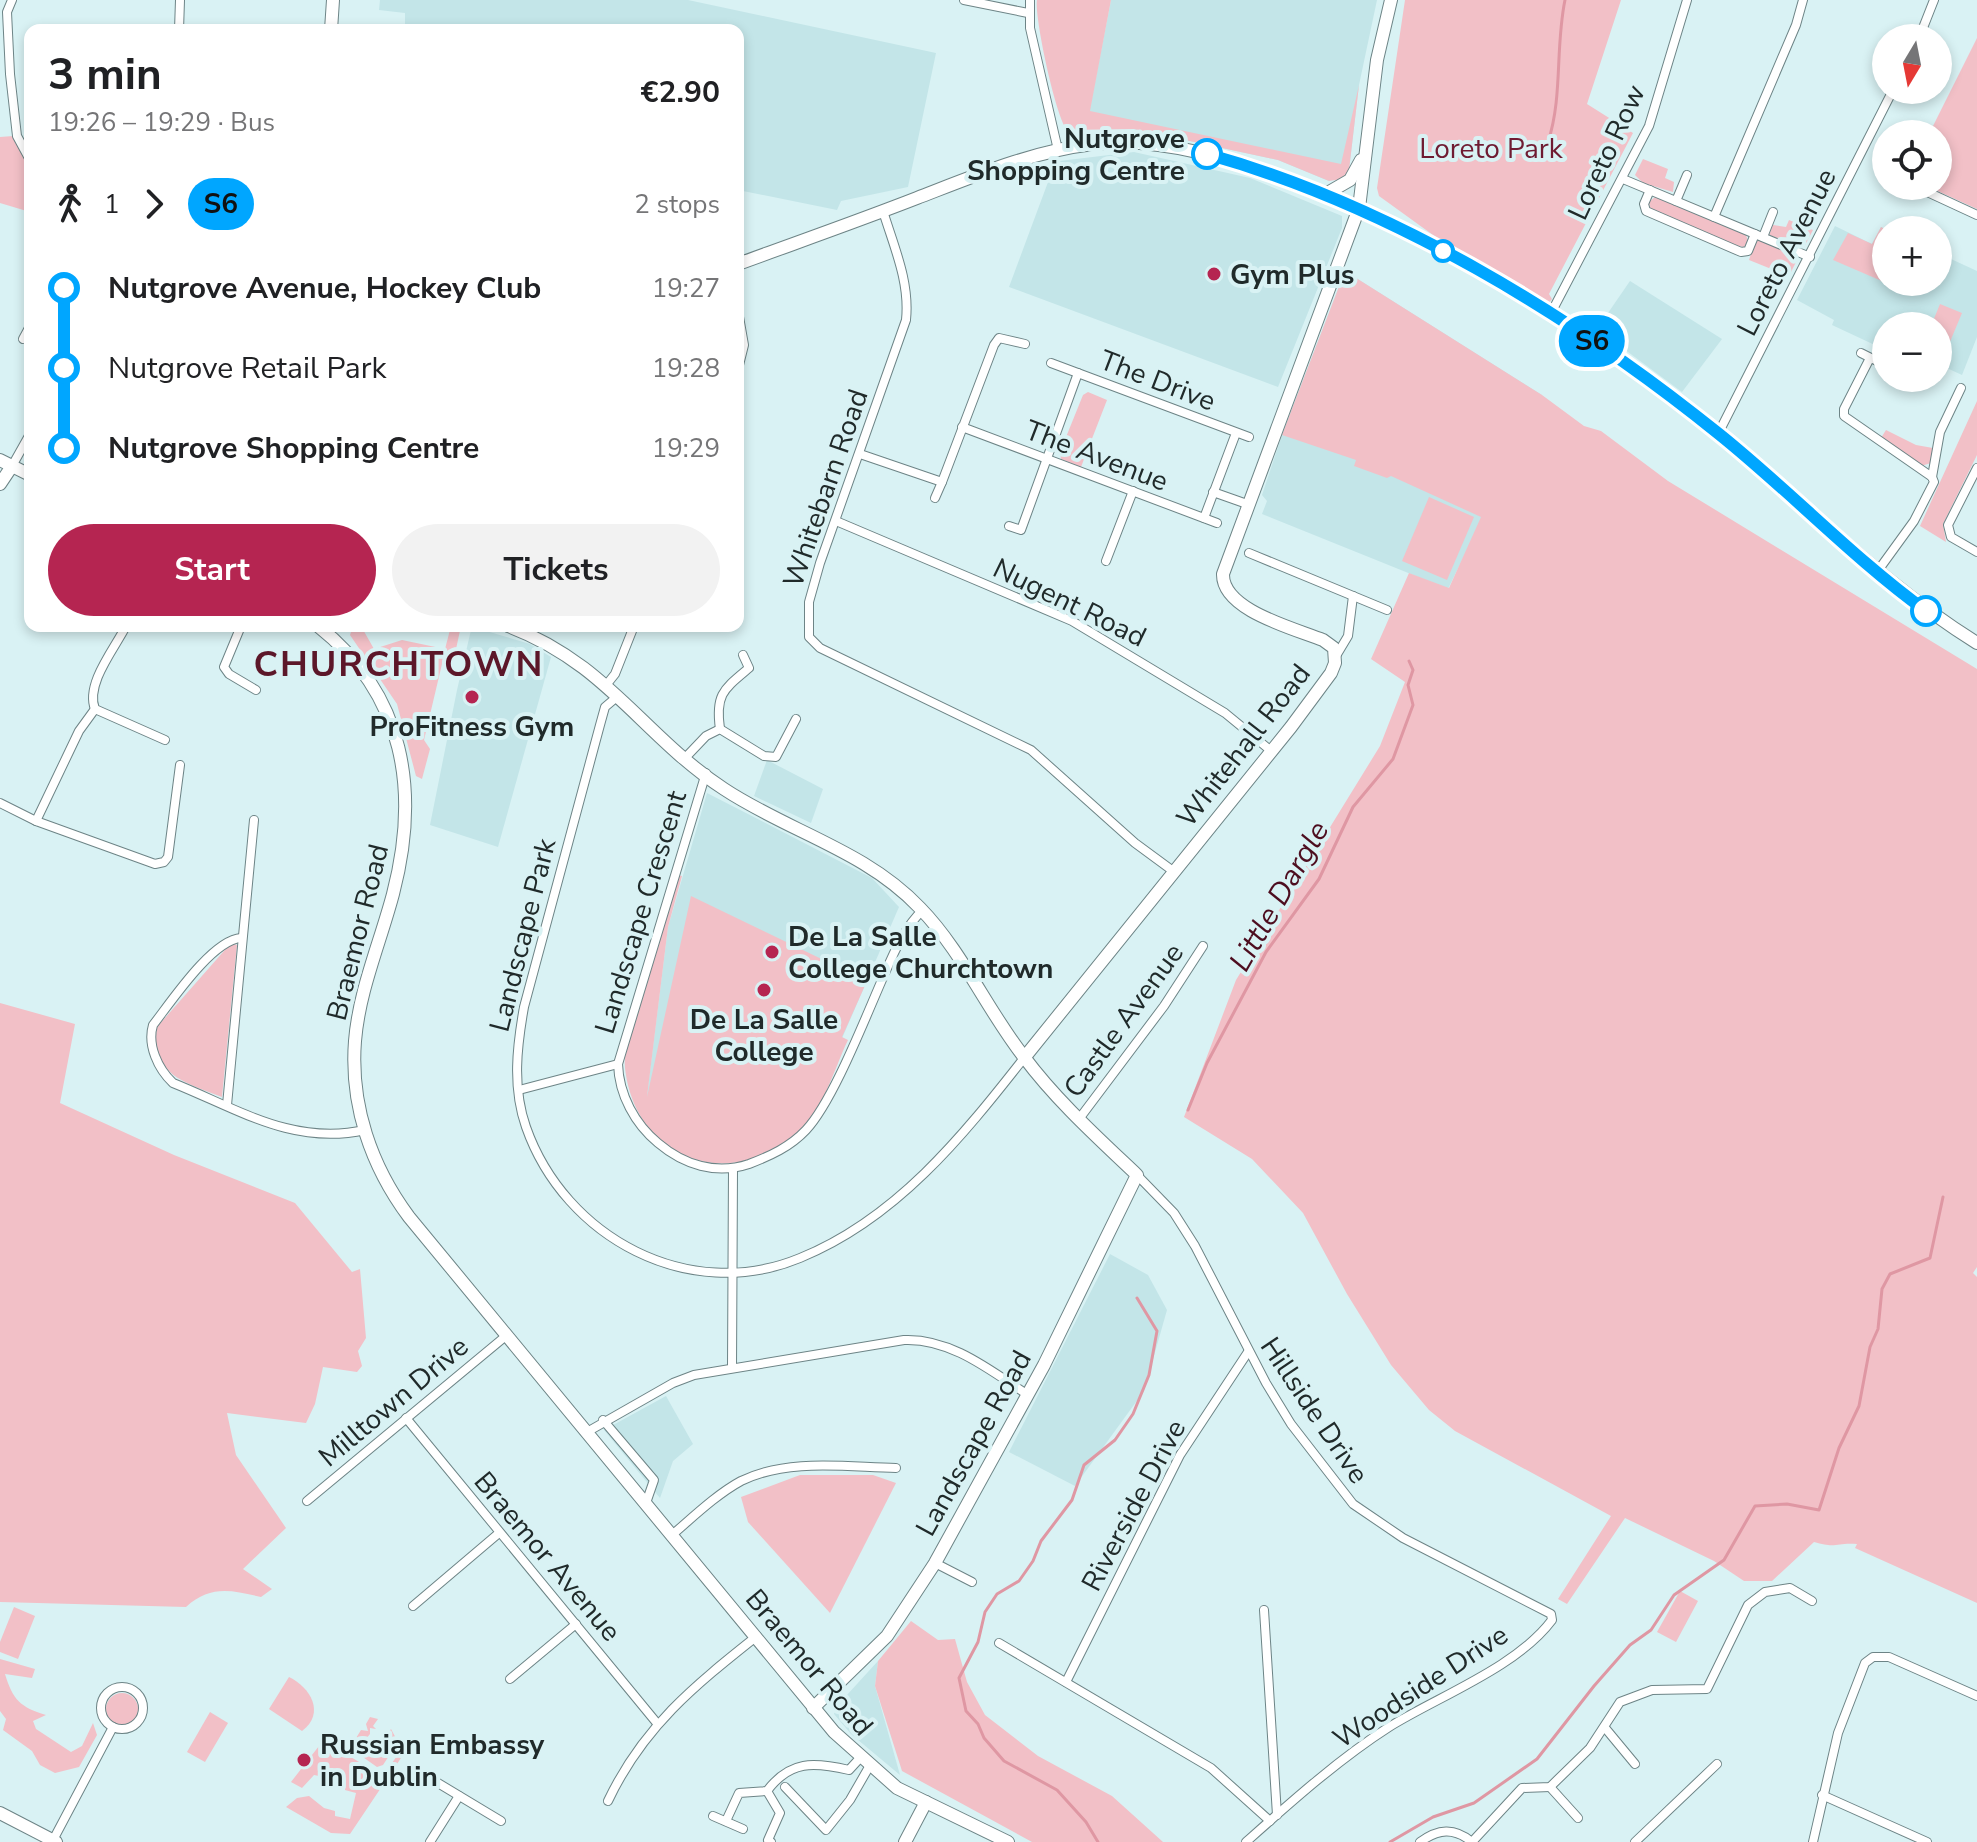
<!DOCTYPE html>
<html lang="en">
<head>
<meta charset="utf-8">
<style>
  :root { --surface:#fff; --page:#f2f2f2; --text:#202124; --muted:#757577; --accent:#b52551 }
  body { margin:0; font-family:"Nunito Sans",sans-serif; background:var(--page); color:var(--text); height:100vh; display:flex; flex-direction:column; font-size:30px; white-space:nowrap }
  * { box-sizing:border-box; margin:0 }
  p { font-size:26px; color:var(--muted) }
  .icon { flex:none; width:44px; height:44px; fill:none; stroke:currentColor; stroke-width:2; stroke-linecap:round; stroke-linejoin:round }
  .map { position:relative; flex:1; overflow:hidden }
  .sheet { position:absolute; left:24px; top:24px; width:720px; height:608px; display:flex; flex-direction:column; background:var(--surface); border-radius:16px; box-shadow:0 4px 12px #0003 }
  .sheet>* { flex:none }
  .badge { padding:0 16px; border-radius:26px; font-size:28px; line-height:52px }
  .needle { width:52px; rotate:190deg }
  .tools { position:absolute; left:1872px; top:24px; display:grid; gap:16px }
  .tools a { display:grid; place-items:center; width:80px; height:80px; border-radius:50%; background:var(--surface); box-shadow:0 4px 12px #0003; font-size:40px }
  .map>.badge { position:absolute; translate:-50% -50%; box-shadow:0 0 0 4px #fff }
  .legs { display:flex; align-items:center; gap:12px; height:88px; padding:0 24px; font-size:26px }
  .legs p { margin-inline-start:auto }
  .head { display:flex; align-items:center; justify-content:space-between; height:136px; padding:0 24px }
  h1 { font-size:44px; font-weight:700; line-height:60px }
  .button { display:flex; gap:16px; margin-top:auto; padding:16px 24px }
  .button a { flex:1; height:92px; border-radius:48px; background:var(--accent); color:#fff; font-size:32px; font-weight:700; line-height:92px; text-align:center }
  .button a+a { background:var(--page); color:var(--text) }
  ul { padding:0 24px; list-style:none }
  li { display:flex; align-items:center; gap:28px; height:80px; font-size:30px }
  li i { display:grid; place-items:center; width:12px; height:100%; margin:0 10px; background:currentColor }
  li i::after { content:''; width:20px; height:20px; margin:-10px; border:6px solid; border-radius:50%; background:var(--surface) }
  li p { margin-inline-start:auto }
  li:first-child i { background:linear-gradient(#0000 50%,currentColor 0) }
  li:last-child i { background:linear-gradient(currentColor 50%,#0000 0) }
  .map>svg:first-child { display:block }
</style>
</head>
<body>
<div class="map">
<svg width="1977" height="1842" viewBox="0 0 1977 1842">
  <rect width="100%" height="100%" fill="#d9f2f4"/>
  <g fill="#c3e5e8">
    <path d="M380 0H688L936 53 908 187 841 201 837 210 738 190V30H342L405 27V13L379 10Z"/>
    <path d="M1111 0H1377L1359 85 1349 170 1329 181 1278 160 1134 129 1086 128Z"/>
    <path d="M1134 152 1250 178 1342 216V228L1278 387 1009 287 1051 174V162Z"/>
    <path d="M1835 226 1872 244 1881 227 1887 230 1886 282H1938V253L1977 271V337L1962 375 1938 364V326H1886V342L1879 347 1832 325 1834 320 1797 300Z"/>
    <path d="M1345 271 1542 395 1448 589 1262 514 1267 501 1262 495 1282 435Z"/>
    <path d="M1630 281 1722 339 1682 392 1597 329Z"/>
    <path d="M476 628 530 644 551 657 498 847 430 825 457 690 471 630Z"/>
    <path d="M767 760 823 789 811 823 754 796Z"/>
    <path d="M707 793 872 878 899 907 820 1089 645 1111 668 927Z"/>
    <path d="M1110 1254 1148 1275 1167 1310 1144 1391 1075 1486 1009 1452Z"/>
    <path d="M666 1396 693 1444 673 1461 660 1498 604 1430Z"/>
    <path d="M878 1661 875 1686 900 1775 851 1734 834 1714 836 1707Z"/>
  </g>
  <g fill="#f2c0c7">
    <path d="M1037 0H1111L1090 111 1341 164 1359 85 1349 170 1342 179 1329 181 1278 160 1134 129 1067 130C1056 118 1034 16 1037 0Z"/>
    <path d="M1405 0H1621L1587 104 1633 133 1549 294 1552 299 1541 313 1379 196 1377 188Z"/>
    <path d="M1977 38V209L1933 189 1938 186V134H1929Z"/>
    <path d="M13 136 30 167V212L0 203V137Z"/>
    <path d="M1643 159 1668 169 1665 178 1674 182 1673 192 1643 183 1635 175Z"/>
    <path d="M1655 197 1746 235 1748 241 1744 247 1737 246 1650 210 1649 202Z"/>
    <path d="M1789 220 1813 230 1804 247 1769 235 1773 225 1786 227Z"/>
    <path d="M1881 227 1887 230 1884 282 1833 260 1848 233 1872 244Z"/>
    <path d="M1760 239 1795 255 1797 260 1789 276 1749 260 1754 244Z"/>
    <path d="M1345 271 1542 395 1584 426 1601 431 1668 481 1977 669V1267L1973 1273 1977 1277V1603L1855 1548 1857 1544C1837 1542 1837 1549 1814 1542L1772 1581H1744L1714 1561 1625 1518 1567 1604 1558 1599 1611 1516 1455 1431 1429 1410 1391 1365 1347 1294 1303 1213 1252 1159 1184 1117 1236 980 1380 746 1405 682 1371 659 1409 573 1449 588 1481 517 1391 476 1387 478 1354 466 1356 460 1282 435Z"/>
    <path d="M1940 304 1962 313 1944 356 1938 354V326H1931Z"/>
    <path d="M1088 392 1107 400 1081 467 1061 459 1060 452 1083 395Z"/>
    <path d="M1977 401V455L1943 524 1946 542 1920 526Z"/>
    <path d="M1886 430 1916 445 1933 448 1931 463 1921 466 1881 438Z"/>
    <path d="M1429 497 1474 517 1447 580 1402 561Z"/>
    <path d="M353 626H361L374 649 402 640 445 649 451 626H461L453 663 442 664 424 740 430 749 422 779 416 776 397 704 350 635Z"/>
    <path d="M677 875 682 876 668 927 647 1097 691 896 867 981 842 1037 848 1040C834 1069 822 1114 796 1135 727 1193 635 1158 625 1068 623 1047 634 1023 640 1003 652 960 665 917 677 875Z"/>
    <path d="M231 943 237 945 222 1097C187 1083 149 1075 157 1027Z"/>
    <path d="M0 1003 75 1024 60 1103 174 1155 295 1203 352 1272 360 1269 366 1338 358 1351 362 1366 357 1372 323 1367 315 1404 306 1423 227 1413 236 1455 286 1528 243 1569 272 1589 261 1597C231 1590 210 1585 186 1607L0 1602Z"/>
    <path d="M800 1475H873L896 1483 830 1613 748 1522 741 1497Z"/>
    <path d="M1680 1591 1698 1601 1676 1642 1657 1632Z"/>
    <path d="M14 1607 35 1616 18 1659 0 1652V1642Z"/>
    <path d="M911 1621 938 1640 955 1639 967 1682 985 1715 1038 1756 1112 1796 1163 1842H1032L902 1771 875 1686 878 1661Z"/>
    <path d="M0 1659 35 1669 32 1678 5 1674C13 1700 20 1707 46 1715L33 1721 36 1729 71 1752 82 1746 93 1723 97 1735 79 1767 55 1773 40 1765 32 1751 3 1730 6 1719 0 1711Z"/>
    <path d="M289 1677C310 1687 326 1713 302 1731L269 1709Z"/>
    <circle cx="122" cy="1709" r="16"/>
    <path d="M210 1712 228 1723 205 1762 187 1752Z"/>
    <path d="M370 1717 378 1719 373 1726 376 1729 370 1728V1734L360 1746 379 1753 390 1740 387 1735 391 1729 398 1742 383 1765 377 1767 350 1748 361 1730 368 1731 366 1724Z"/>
    <path d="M328 1743 377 1773 387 1770 404 1746 411 1743 350 1834 331 1833 286 1807 297 1798 309 1796 324 1808 335 1811V1816L350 1819 356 1793 345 1790 346 1780 329 1772 324 1777 314 1775 302 1788 291 1782 319 1746Z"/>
  </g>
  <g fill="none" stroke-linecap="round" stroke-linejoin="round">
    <g stroke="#df97a3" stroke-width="3">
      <path d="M1548 142C1563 96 1555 48 1565 0"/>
      <path d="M1188 1110 1207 1063 1266 952 1319 879 1353 807 1393 759 1413 705 1408 685 1413 670 1409 661"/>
      <path d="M1098 1842 1086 1822 1057 1790 1004 1761 984 1738 978 1724 966 1711 959 1678 978 1642 985 1612 997 1594 1019 1581 1033 1561 1041 1541 1072 1500 1084 1465 1115 1440 1133 1414 1149 1375 1157 1331 1137 1298"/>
      <path d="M1390 1842 1433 1817 1474 1803 1537 1759 1594 1686 1630 1645 1651 1630 1674 1595 1724 1560 1755 1506 1787 1504 1819 1510 1839 1448 1859 1406 1870 1347 1878 1329 1882 1289 1890 1274 1930 1258 1943 1197"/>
    </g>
    <g stroke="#6d8486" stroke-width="10">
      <g id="street">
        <path d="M12 0 7 12 10 74 17 136 30 160"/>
        <path d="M964 0 1028 13"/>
        <path d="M1030 0V28L1058 150"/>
        <path d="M179 30 180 0"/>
        <path d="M1919 38 1934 0"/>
        <path d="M1623 179 1810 257"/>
        <path d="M1650 190 1644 204 1646 211 1741 252 1748 251 1755 234"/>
        <path d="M1923 190 1977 215"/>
        <path d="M1676 201 1687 175"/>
        <path d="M883 211C894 247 910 282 906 320L820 563 809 602V637L820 648 1031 750 1135 843 1173 871"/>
        <path d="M1714 217 1796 25 1803 0"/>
        <path d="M1763 237 1773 212"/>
        <path d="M738 311 744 345 738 369"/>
        <path d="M1550 315 1649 126 1687 0"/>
        <path d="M23 339 29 328"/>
        <path d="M1861 353 1879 362"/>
        <path d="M1870 358 1844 409V416L1932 477 1934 482 1914 521 1877 572"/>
        <path d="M1051 363 1249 437"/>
        <path d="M962 427 1217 523"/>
        <path d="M1718 434 1893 90"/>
        <path d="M860 454 942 482 994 345 999 338 1025 344"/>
        <path d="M12 466 30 434"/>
        <path d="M1977 468 1948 525 1951 537 1977 552"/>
        <path d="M1932 477 1940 432 1961 388"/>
        <path d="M1213 492 1247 504"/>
        <path d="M935 498 942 482"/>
        <path d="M1204 518 1236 433"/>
        <path d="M836 521 1072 621 1225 713 1270 750"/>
        <path d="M1009 526 1021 530 1078 373"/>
        <path d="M1249 553 1387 610"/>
        <path d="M1106 561 1133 491"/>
        <path d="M126 626C115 648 85 684 95 709L165 740"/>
        <path d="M241 626 224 667 229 674 256 690"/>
        <path d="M1336 656 1348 636 1353 596"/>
        <path d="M607 684 615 674 634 626"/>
        <path d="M618 696 605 707 600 725 524 1007C517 1046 512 1087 526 1127 565 1238 689 1304 800 1258 896 1219 962 1137 1024 1058"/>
        <path d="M720 729C715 694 724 689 749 668L743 655"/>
        <path d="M686 757 706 736 720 729 764 756 776 757 796 719"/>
        <path d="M706 773 618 1064C619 1095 635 1124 658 1143 684 1165 716 1175 749 1164 770 1156 790 1147 806 1130 834 1100 867 1013 885 973 894 952 906 925 923 910"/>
        <path d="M0 803 36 821 155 864 164 862 168 857 180 765"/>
        <path d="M36 821 79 731 95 709"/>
        <path d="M241 938C212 940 171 1002 153 1025 147 1045 158 1069 173 1083 238 1109 293 1146 365 1130"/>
        <path d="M519 1090 618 1064"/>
        <path d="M227 1105 254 820"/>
        <path d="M1079 1119 1164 1006 1203 946"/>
        <path d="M1137 1175 1174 1213 1195 1246 1266 1383 1291 1424 1353 1504 1403 1538 1551 1614 1552 1620C1517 1667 1439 1696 1389 1727 1339 1759 1291 1802 1246 1842"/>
        <path d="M732 1368 733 1169"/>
        <path d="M406 1418 656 1722"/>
        <path d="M603 1420 654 1480 646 1503"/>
        <path d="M587 1432 673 1383 694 1375 904 1340C951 1338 991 1371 1028 1395"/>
        <path d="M307 1501 507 1335"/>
        <path d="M672 1535C693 1517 717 1494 741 1481 788 1458 845 1467 896 1468"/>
        <path d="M935 1563 972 1582"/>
        <path d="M413 1606 499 1533"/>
        <path d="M1264 1610 1277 1815"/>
        <path d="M999 1643 1211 1768 1270 1821"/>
        <path d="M510 1679 576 1624"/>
        <path d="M1066 1682 1180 1455 1248 1352"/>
        <circle cx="122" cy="1708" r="21"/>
        <path d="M1606 1729 1635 1764"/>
        <path d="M418 1771 501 1821"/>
        <path d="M785 1787 826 1830 850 1800 869 1767"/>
        <path d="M1550 1787 1578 1818"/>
        <path d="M767 1791 780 1813 768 1840 771 1842"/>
        <path d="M1822 1795 1927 1842"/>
        <path d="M608 1801C643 1727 694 1686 757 1636"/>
        <path d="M713 1816 743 1829"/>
        <path d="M726 1821 739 1793 767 1791C790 1760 814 1762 849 1770L860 1758"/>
        <path d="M52 1842 113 1727"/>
        <path d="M430 1842 459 1796"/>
        <path d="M1420 1842C1438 1829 1454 1827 1472 1842L1522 1788 1550 1787 1590 1748 1620 1702 1652 1690 1707 1689 1748 1605 1765 1592 1790 1588 1812 1601"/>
        <path d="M1635 1842 1717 1764"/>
        <path d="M1813 1842 1838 1733 1865 1663 1873 1657H1889L1977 1696"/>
      </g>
    </g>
    <g stroke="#6d8486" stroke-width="14">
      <g id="secondary">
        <path d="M331 30 333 0"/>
        <path d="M1324 195 1350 180 1361 160"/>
        <path d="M738 264C798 242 858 221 917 198 974 176 1033 151 1093 144 1165 136 1233 160 1299 186 1450 243 1593 332 1718 434 1805 504 1882 584 1977 643"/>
        <path d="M0 460 30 475"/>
        <path d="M0 484 12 466"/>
        <path d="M318 626C405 695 420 791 393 894 380 943 359 991 355 1041 350 1105 371 1166 409 1217L834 1732 897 1788 1008 1842"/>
        <path d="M508 626C607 663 643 736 724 789 789 832 865 850 920 908 962 951 987 1010 1024 1057 1056 1100 1098 1138 1137 1175L1044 1365 935 1563 887 1636 813 1708"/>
        <path d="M1024 1058 1291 727 1331 673 1335 663 1334 648 1323 640C1293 628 1222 610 1223 574L1359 208 1377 60 1391 0"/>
        <path d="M0 1813 56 1842"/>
        <path d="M905 1842 926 1802"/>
      </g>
    </g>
    <use href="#street" stroke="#fff" stroke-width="8"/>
    <use href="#secondary" stroke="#fff" stroke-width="12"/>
  </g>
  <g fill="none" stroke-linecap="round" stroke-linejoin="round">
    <g stroke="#fff" stroke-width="18">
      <path id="line-1" d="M1207 154C1390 205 1573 316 1719 434 1790 491 1853 558 1926 611"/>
    </g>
    <use href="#line-1" stroke="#00a6ff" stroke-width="12"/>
  </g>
  <g fill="#fff" stroke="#00a6ff" stroke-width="4">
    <circle cx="1207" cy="154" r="14"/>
    <circle cx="1443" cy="251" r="10"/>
    <circle cx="1926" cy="611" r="14"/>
  </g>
  <g fill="#b52551" stroke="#d9f2f4" stroke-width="3">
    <circle cx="1214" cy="274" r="8"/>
    <circle cx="472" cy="697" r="8"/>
    <circle cx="772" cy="952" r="8"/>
    <circle cx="764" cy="990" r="8"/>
    <circle cx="304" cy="1760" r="8"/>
  </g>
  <g text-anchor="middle" stroke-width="8" stroke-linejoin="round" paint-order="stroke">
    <g font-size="28" font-weight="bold" fill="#202a2a" stroke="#d9f2f4" text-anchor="end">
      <text x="1185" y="148">Nutgrove<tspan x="1185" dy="32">Shopping Centre</tspan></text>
    </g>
    <g font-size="28" fill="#6f1b32" stroke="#d9f2f4">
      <text x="1491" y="158">Loreto Park</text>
    </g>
    <g font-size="28" fill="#202a2a" stroke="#d9f2f4">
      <text transform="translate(1606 152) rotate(-65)" y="10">Loreto Row</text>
      <text transform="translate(1786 252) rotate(-63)" y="10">Loreto Avenue</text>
      <text transform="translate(1158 380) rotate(21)" y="10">The Drive</text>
      <text transform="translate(1097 455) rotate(21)" y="10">The Avenue</text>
      <text transform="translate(825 488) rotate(-71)" y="10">Whitebarn Road</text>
      <text transform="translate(1070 602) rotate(26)" y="10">Nugent Road</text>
      <text transform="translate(1243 745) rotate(-52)" y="10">Whitehall Road</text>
      <text transform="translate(640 912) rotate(-73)" y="10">Landscape Crescent</text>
      <text transform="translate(357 932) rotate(-76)" y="10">Braemor Road</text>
      <text transform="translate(522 935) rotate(-76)" y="10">Landscape Park</text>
      <text transform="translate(1123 1020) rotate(-54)" y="10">Castle Avenue</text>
      <text transform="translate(393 1401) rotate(-40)" y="10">Milltown Drive</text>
      <text transform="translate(1315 1410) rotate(56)" y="10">Hillside Drive</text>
      <text transform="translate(973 1443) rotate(-61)" y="10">Landscape Road</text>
      <text transform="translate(1133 1505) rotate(-62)" y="10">Riverside Drive</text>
      <text transform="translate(548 1556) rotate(50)" y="10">Braemor Avenue</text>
      <text transform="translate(810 1662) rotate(50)" y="10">Braemor Road</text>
      <text transform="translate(1420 1686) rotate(-33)" y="10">Woodside Drive</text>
    </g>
    <g font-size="28" font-weight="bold" fill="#202a2a" stroke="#d9f2f4" text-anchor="start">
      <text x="1230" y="284">Gym Plus</text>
      <text x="472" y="736" text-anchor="middle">ProFitness Gym</text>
      <text x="788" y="946">De La Salle<tspan x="788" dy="32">College Churchtown</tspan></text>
      <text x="764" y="1029" text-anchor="middle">De La Salle<tspan x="764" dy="32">College</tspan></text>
      <text x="320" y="1754">Russian Embassy<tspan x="320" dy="32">in Dublin</tspan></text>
    </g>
    <g font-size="30" font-style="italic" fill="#4d0d1f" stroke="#d9f2f4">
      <text transform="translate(1279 896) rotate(-60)" y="10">Little Dargle</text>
    </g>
    <g font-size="36" font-weight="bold" letter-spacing="2" fill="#5c1729" stroke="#d9f2f4">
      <text x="399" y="676">CHURCHTOWN</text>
    </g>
  </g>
</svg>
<div class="tools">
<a><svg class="needle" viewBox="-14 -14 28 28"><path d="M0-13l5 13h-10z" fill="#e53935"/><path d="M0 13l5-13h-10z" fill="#757577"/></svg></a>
<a><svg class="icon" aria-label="locate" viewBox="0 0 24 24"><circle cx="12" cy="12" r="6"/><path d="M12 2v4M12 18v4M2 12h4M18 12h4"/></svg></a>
<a>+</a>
<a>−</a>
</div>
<b class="badge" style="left:1592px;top:341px;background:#00a6ff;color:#111">S6</b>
<section class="sheet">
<div class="head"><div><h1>3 min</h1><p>19:26 – 19:29 · Bus</p></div><b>€2.90</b></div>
<div class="legs"><svg class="icon" aria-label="walk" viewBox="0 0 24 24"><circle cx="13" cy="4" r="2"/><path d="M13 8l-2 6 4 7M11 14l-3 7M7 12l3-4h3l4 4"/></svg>1<svg class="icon" aria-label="forward" viewBox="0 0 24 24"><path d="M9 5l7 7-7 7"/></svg><b class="badge" style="background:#00a6ff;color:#111">S6</b><p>2 stops</p></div>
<ul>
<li><i style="color:#00a6ff"></i><b>Nutgrove Avenue, Hockey Club</b><p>19:27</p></li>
<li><i style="color:#00a6ff"></i><span>Nutgrove Retail Park</span><p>19:28</p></li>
<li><i style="color:#00a6ff"></i><b>Nutgrove Shopping Centre</b><p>19:29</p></li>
</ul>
<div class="button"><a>Start</a><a>Tickets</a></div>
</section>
</div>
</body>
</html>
